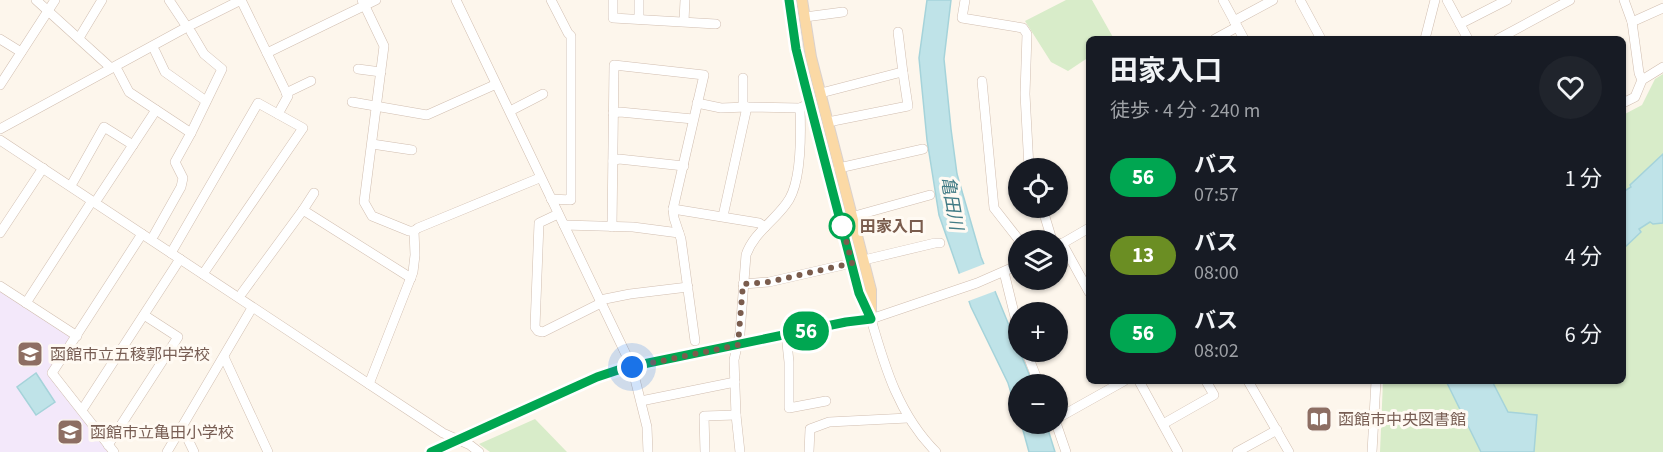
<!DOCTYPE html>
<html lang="ja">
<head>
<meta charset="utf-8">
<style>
  :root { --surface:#171b24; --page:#20242c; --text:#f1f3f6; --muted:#9ea1a6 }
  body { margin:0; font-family:"Source Sans 3","Noto Sans JP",sans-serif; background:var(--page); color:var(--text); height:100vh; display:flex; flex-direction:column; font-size:22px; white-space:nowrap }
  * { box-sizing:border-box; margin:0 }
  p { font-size:20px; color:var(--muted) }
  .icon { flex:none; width:33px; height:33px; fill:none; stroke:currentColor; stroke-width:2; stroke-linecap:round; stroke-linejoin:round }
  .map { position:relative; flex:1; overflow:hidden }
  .side { position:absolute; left:1086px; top:36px; width:540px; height:348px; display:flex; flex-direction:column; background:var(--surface); border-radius:9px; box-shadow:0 2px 4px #0004 }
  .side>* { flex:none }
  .badge { padding:0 12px; border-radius:20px; font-size:21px; line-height:39px }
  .controls { position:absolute; left:1008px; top:158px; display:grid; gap:12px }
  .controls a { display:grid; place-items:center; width:60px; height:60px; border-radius:50%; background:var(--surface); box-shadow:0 2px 4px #0004; font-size:30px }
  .you { position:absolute; width:30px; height:30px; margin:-15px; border:4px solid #fff; border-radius:50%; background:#1a73e8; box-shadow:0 0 0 9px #1a73e833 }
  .map>.badge { position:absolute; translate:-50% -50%; box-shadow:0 0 0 3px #fff }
  .round { display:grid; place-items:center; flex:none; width:63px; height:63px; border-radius:32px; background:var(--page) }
  .overview { display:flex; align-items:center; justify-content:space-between; height:102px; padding:0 24px }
  h1 { font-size:28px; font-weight:700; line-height:45px }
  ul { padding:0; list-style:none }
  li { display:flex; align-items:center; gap:18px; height:78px; padding:0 24px }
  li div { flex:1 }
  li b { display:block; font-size:22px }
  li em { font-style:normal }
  li .badge { min-width:66px; font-weight:700; text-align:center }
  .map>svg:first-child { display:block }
</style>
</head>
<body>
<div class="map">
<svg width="1663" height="452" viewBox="0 0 1663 452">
  <rect width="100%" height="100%" fill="#fdf6ec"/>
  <path fill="#f3e8fa" d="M0 291 71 337 48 372 108 452H0Z"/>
  <g fill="#d8ecc9">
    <path d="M1066 0H1092L1114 39H1089V57L1068 71 1051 62 1025 21Z"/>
    <path d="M1663 74V452H1380L1383 381H1623V115L1642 105 1655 79Z"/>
    <path d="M535 419 567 452H490L479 444Z"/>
  </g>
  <g fill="#bfe3e8" stroke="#a5d3da" stroke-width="1.5">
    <path d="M927 0H951L944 59 951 129 957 174 981 257 1033 384H1018V416L1008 383 971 307 939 215 927 140 919 58Z"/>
    <path d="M1663 154V223L1653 224 1650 222 1639 229 1641 232 1623 249V192L1631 187 1630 185Z"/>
    <path d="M36 373 55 402 36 415 17 387Z"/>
    <path d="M1446 381H1492L1508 412 1537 415 1534 452H1481Z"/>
    <path d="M1021 423H1046L1055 452H1029Z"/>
  </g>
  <path fill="#fdf6ec" d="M987 263 998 290 966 302 956 275Z"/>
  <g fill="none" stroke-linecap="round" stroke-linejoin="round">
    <g stroke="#d1beb0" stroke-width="10">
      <g id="minor">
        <path d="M36 0 111 68"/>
        <path d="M169 0 187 27"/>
        <path d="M241 0 288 96 278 114"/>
        <path d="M362 0 384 46 364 202 372 216 409 231H414"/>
        <path d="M456 0 632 367 647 427 648 452"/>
        <path d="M613 0V18L716 24"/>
        <path d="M965 0 962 18 1023 28 1027 34 1025 94 1029 168"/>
        <path d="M1223 0 1244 39"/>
        <path d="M1300 0 1321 39"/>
        <path d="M1447 0 1468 39"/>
        <path d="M805 17 843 12"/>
        <path d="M639 19V0"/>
        <path d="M684 21 685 0"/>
        <path d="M1234 21 1273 0"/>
        <path d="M1632 22 1663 8"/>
        <path d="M1460 24 1507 0"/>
        <path d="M898 32 903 73"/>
        <path d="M79 38 102 0"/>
        <path d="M0 39 21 52"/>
        <path d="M1215 39 1237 27"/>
        <path d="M1425 39 1435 0"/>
        <path d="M1498 39 1570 0"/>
        <path d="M155 51 165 72 206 101"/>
        <path d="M267 53 376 0"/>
        <path d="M358 69 381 72"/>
        <path d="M118 71 129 92 191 133 222 69 204 54 191 32"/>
        <path d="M1642 80 1663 67"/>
        <path d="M982 81 994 208 1019 240"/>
        <path d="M0 85 55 0"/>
        <path d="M286 93 311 81"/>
        <path d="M821 93 898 73H903L908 106 828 122"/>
        <path d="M352 102 427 115 492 86"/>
        <path d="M697 103 721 108 747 107 800 108"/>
        <path d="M1623 103 1635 97 1642 80 1639 73 1632 22 1624 0"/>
        <path d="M743 107V78"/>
        <path d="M510 111 543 94"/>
        <path d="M613 113 620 112 693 119"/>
        <path d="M0 129 187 27 241 0"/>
        <path d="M0 140 443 433 470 445 479 452"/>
        <path d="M372 144 412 150"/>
        <path d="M613 161 619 159 684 166"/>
        <path d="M839 168 923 149"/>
        <path d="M73 182 104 127 133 145"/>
        <path d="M98 198 156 110"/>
        <path d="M551 199 571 200V36L568 33 551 0"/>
        <path d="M1042 207 1052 240"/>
        <path d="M673 209 759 223 765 227"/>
        <path d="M303 210 314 193"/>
        <path d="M558 214 539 223 535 327 538 331 543 332 601 303"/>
        <path d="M723 216 747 107"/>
        <path d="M851 217 930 195"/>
        <path d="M564 225 633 227 679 233"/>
        <path d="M612 227 614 65 704 75 673 209 674 218 681 239 695 341"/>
        <path d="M0 233 43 168"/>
        <path d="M154 235 181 187 183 178 175 162 191 133"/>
        <path d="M1062 243 1089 292"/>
        <path d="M1058 246 1089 228"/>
        <path d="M171 253 258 103 303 128 203 274"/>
        <path d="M864 260 935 243H940"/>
        <path d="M1004 272 1018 329"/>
        <path d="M743 284 769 282 852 263"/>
        <path d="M0 286 77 336"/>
        <path d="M242 293 303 210 411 278"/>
        <path d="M600 300 630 294 688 287"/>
        <path d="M26 303 92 201"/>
        <path d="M786 334 789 362V408L826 401"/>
        <path d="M1026 351 1039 384"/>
        <path d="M224 357 268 452"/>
        <path d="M1139 381 1178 452"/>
        <path d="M1248 381 1289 452"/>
        <path d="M369 384 413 272 415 255 414 231 418 228 537 179"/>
        <path d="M641 401 735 382"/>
        <path d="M82 410 180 259"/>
        <path d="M1058 418 1124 381"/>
        <path d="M1056 423 1066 452"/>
        <path d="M1163 424 1214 395 1206 381"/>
        <path d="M182 427 194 452"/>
        <path d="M108 445 178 337 144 315"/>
        <path d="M114 452 52 373 142 234"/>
        <path d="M167 452 252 308"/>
        <path d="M705 452 704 416 736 415"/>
        <path d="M740 452 736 415 734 360 740 333 746 255C753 234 773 222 786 204 802 185 801 133 800 108L810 103"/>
        <path d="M809 452 810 429 829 422 908 418"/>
        <path d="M936 452C899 415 885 368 871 319L977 283 1018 265"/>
        <path d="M1237 452 1277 430"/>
        <path d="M1372 452 1376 381"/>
      </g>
    </g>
    <g stroke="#dad1cd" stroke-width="12">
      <g id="major">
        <path d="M789 0 797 49 810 103 859 293 871 319"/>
        <path d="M802 0 811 57 871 290V315"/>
        <path d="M431 452 597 377 625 368 846 322 871 319"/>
      </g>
    </g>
    <use href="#minor" stroke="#fff" stroke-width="9"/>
    <use href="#major" stroke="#fbd9a5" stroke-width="10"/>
  </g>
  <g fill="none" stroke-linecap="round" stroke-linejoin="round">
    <g stroke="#fff" stroke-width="14">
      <path id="line" d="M431 452 597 377 624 368 846 322 871 319 859 293 805 85 796 49 789 0"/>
    </g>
    <use href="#line" stroke="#00a651" stroke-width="9"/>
    <path stroke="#7a5c4d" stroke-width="6" stroke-dasharray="0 10.8" d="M632 367 738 345 743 284 769 282 852 263 841 221 842 226"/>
  </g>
  <defs>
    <g id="school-square" transform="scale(1.35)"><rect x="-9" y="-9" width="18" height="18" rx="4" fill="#8d6e63" stroke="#fffaf3"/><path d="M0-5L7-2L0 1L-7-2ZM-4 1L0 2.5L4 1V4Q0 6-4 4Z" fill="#fff"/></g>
    <g id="library-square" transform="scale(1.35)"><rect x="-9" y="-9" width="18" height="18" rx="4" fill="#8d6e63" stroke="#fffaf3"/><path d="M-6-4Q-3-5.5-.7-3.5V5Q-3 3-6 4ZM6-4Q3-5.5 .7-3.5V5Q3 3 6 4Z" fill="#fff"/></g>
  </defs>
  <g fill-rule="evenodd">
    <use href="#school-square" x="30" y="354"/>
    <use href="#library-square" x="1319" y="419"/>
    <use href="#school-square" x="70" y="432"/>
  </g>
  <circle fill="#fff" stroke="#00a651" stroke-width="3" cx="842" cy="226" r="12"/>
  <g text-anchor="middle" stroke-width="6" stroke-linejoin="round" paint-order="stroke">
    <g font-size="16" font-weight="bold" fill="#7a5c4d" stroke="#fffaf3" text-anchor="start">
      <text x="860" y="232">田家入口</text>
    </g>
    <g font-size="16" fill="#785e54" stroke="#fffaf3" text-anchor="start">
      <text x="50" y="360">函館市立五稜郭中学校</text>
      <text x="1338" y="425">函館市中央図書館</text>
      <text x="90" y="438">函館市立亀田小学校</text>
    </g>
    <g font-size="18" font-style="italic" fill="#437c86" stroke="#fffaf3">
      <text transform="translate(952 203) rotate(80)" y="6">亀田川</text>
    </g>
  </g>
</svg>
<div class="controls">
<a><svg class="icon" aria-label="locate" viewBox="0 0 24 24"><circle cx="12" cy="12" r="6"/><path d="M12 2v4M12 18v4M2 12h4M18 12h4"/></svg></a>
<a><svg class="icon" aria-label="layers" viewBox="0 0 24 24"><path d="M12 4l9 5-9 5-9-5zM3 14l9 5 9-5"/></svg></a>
<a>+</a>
<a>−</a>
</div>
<div class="you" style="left:632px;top:367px"></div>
<b class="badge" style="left:806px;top:331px;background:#00a651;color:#fff">56</b>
<section class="side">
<div class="overview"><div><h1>田家入口</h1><p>徒歩 · 4 分 · 240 m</p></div><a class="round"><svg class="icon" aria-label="heart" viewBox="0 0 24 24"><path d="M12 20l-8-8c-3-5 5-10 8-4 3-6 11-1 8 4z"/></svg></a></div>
<ul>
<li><span class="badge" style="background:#00a651;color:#fff">56</span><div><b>バス</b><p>07:57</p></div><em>1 分</em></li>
<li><span class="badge" style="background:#6b8e23;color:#fff">13</span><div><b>バス</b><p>08:00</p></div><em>4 分</em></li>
<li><span class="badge" style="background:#00a651;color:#fff">56</span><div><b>バス</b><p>08:02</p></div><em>6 分</em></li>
</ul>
</section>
</div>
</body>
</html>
